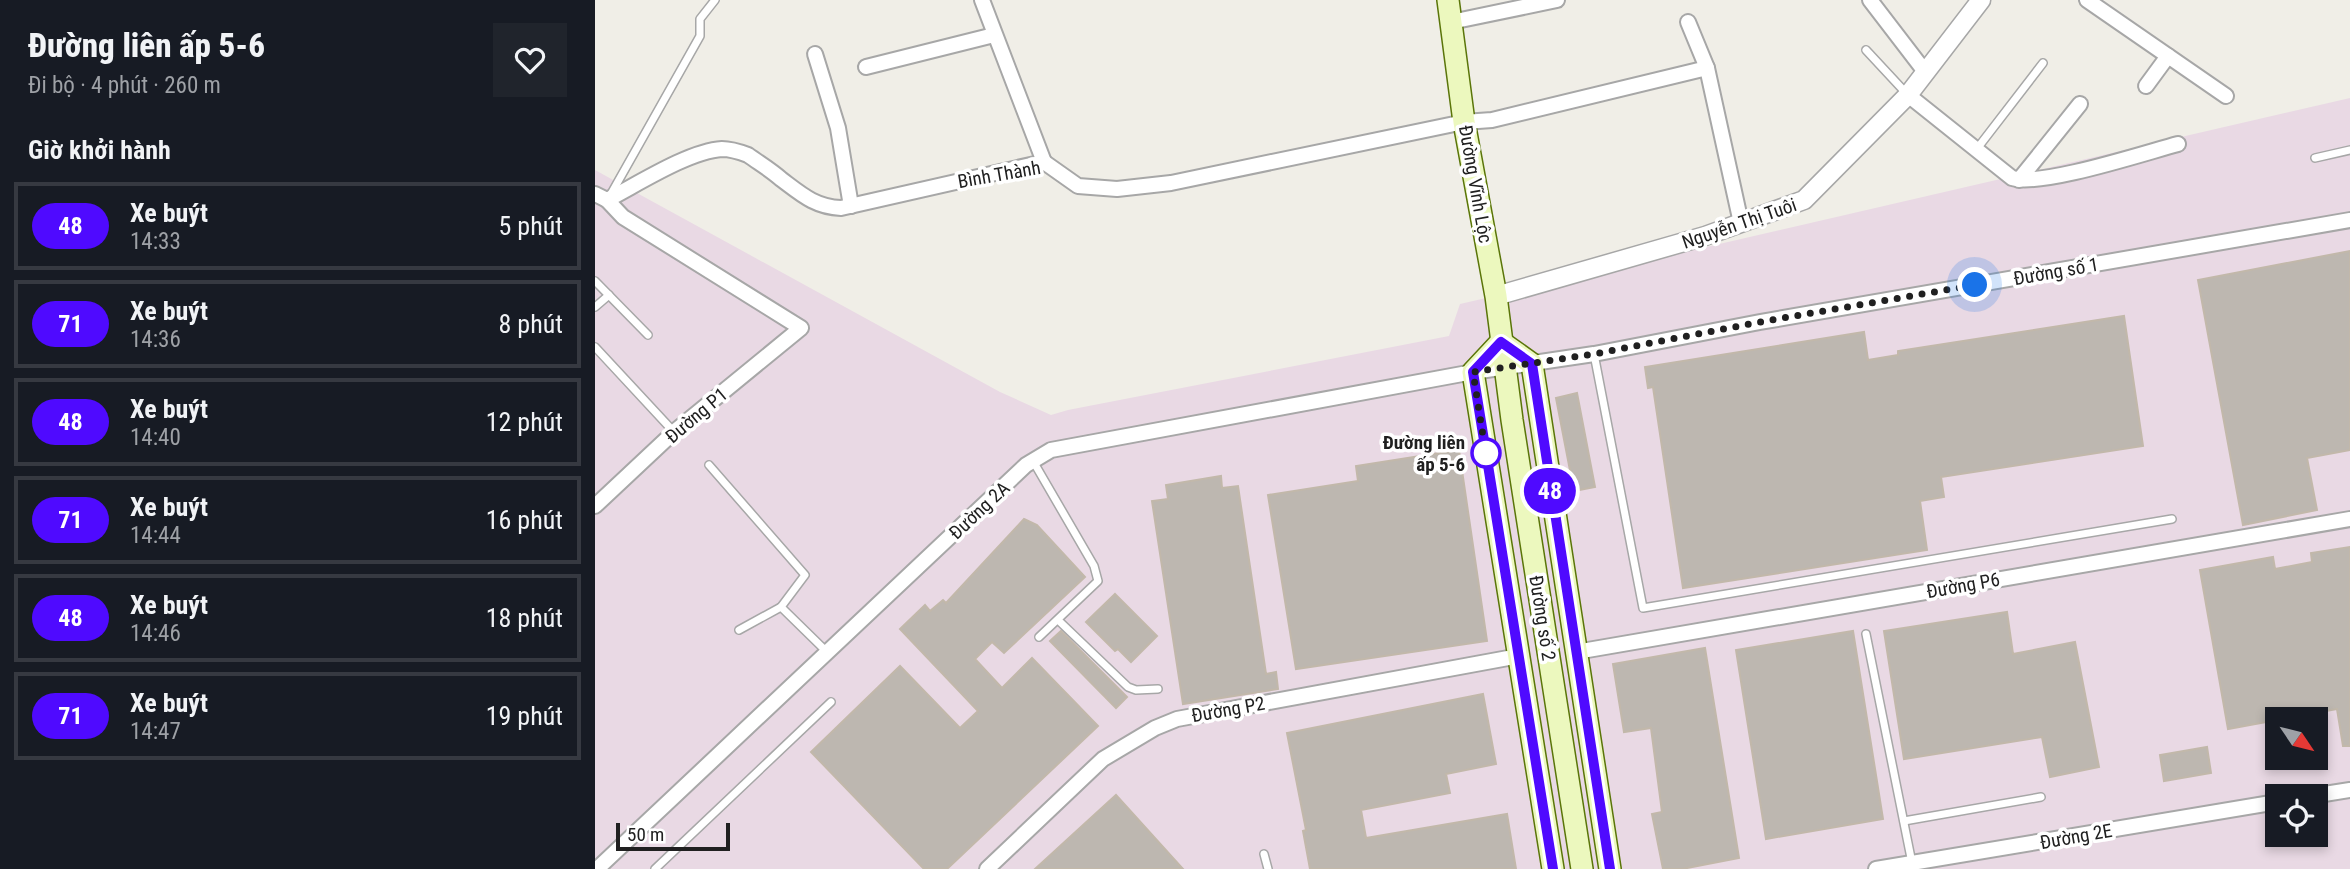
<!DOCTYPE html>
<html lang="vi">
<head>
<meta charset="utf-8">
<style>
  :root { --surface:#171b24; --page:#20242c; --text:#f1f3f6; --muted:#9ea1a6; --line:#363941 }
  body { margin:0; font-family:"Roboto Condensed",sans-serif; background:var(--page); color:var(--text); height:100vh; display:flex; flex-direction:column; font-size:26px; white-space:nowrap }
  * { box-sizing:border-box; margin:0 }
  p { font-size:23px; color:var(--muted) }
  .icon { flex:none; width:38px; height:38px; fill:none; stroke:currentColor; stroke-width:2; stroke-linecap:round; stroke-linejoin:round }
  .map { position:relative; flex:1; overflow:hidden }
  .sheet { display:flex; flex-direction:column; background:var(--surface); width:595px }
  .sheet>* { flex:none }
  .badge { padding:0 14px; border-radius:23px; font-size:24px; line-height:46px }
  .needle { width:46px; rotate:125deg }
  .tools { position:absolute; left:1670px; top:707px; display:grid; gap:14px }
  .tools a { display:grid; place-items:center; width:63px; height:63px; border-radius:0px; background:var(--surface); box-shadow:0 4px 10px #0003; font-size:35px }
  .scale { position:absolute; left:21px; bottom:18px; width:114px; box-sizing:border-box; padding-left:7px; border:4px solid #202020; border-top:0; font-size:19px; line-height:24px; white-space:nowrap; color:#202020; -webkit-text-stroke:5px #fff; paint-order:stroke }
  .you { position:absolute; width:35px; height:35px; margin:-18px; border:5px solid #fff; border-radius:50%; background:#1a73e8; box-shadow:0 0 0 10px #1a73e833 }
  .map>.badge { position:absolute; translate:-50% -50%; box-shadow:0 0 0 4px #fff }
  h2 { padding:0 28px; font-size:26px; line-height:63px }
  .round { display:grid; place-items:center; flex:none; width:74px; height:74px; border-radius:0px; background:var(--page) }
  .summary { display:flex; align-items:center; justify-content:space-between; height:119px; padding:0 28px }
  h1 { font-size:33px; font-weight:800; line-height:52px }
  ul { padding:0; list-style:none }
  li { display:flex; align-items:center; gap:21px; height:88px; margin:0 14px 10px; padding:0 14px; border:4px solid var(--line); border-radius:0px }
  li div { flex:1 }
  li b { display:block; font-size:26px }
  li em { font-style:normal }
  li .badge { min-width:77px; font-weight:700; text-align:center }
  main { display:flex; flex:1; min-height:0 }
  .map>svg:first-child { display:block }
</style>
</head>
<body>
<main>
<section class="sheet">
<div class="summary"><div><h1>Đường liên ấp 5-6</h1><p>Đi bộ · 4 phút · 260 m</p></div><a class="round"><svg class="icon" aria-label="heart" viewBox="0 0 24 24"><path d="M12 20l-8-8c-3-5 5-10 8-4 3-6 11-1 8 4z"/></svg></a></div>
<h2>Giờ khởi hành</h2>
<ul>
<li><span class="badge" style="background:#4f0aff;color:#fff">48</span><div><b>Xe buýt</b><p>14:33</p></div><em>5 phút</em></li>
<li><span class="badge" style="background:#4f0aff;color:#fff">71</span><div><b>Xe buýt</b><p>14:36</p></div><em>8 phút</em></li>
<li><span class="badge" style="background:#4f0aff;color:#fff">48</span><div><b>Xe buýt</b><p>14:40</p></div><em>12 phút</em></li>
<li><span class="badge" style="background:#4f0aff;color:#fff">71</span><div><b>Xe buýt</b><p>14:44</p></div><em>16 phút</em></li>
<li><span class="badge" style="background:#4f0aff;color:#fff">48</span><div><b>Xe buýt</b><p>14:46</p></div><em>18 phút</em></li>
<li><span class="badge" style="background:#4f0aff;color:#fff">71</span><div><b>Xe buýt</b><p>14:47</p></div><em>19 phút</em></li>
</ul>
</section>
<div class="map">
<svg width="1755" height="869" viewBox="0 0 1755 869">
  <rect width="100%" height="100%" fill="#f0eee7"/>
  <path fill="#e9d9e4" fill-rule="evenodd" d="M1755 98V869H0V170L405 392 456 415 473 410 854 336 865 304ZM1682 719H1720V758H1682ZM1682 796H1720V835H1682Z"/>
  <g fill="#bdb7b0" stroke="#c2b8aa" stroke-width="2">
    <path d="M1755 251V450L1712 458 1722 510 1648 525 1603 280Z"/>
    <path d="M1529 316 1548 446 1346 477 1349 497 1325 501 1332 550 1088 588 1058 387 1053 388 1050 367 1269 332 1273 360 1303 355V351Z"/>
    <path d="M982 393 1000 487 979 491 961 398Z"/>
    <path d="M864 450 892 641 701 669 673 495 763 481 761 466Z"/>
    <path d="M626 476 627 488 643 486 671 674 681 672 683 689 588 704 557 501 573 499 571 485Z"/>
    <path d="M429 519 442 525 490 577 409 653 397 642 380 659 407 688 437 658 503 726 352 869H329L216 752 305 666 365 728 383 711 305 629 330 605 335 611 348 600 351 603Z"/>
    <path d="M1755 547V746H1748L1742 709 1633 729 1605 570 1678 557 1680 569 1717 562 1716 553Z"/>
    <path d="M520 594 562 636 536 662 523 649 520 651 491 622Z"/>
    <path d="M1412 612 1418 654 1480 642 1504 767 1455 777 1447 737 1309 759 1289 631Z"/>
    <path d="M466 631 532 697 521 708 455 641Z"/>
    <path d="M1258 631 1288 819 1171 839 1141 650Z"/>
    <path d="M1110 648 1144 858 1087 869H1068L1057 814 1067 812 1056 728 1029 732 1018 664Z"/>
    <path d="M888 694 901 764 851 774 855 793 766 810 771 838 912 814 921 869H715L708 831 711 830 692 733Z"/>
    <path d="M1612 747 1616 773 1569 781 1565 755Z"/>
    <path d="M521 795 588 869H440Z"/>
  </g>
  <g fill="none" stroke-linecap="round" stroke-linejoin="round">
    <g stroke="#a7a7a7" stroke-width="10">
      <g id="service">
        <path d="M1271 50 1311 93"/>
        <path d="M1381 150 1448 63"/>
        <path d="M1720 158 1755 150"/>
        <path d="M16 194 105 36V19L120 0"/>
        <path d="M0 281 53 335"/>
        <path d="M0 307 14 295"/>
        <path d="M0 347 79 432"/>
        <path d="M999 354 1048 608 1577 519"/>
        <path d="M438 461 499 566 503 581 444 637"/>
        <path d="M114 465 210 575 186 607 232 652"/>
        <path d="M463 620 533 687 541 690 563 689"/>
        <path d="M144 630 186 607"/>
        <path d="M1271 634 1317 863"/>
        <path d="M1309 821 1446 797"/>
        <path d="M669 854 673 869"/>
        <path d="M60 869 236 702"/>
      </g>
    </g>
    <g stroke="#a7a7a7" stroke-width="18">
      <g id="minor">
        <path d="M387 0 449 162"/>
        <path d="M1275 0 1331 73"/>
        <path d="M1492 0 1631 96"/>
        <path d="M856 22 962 0"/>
        <path d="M1093 22 1112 68"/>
        <path d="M220 54 243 128 256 206"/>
        <path d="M271 67 399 35"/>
        <path d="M1551 86 1573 56"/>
        <path d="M1313 95 1417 178C1446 187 1549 153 1583 144"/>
        <path d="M1424 180 1485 104"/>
        <path d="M0 194 12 200C43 184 94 151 127 149 137 149 145 152 153 155 164 163 176 170 186 179 206 194 220 207 246 208L449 162 483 186 522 189 576 183 869 122 897 120 1112 68 1146 223"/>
        <path d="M0 506 79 432 206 328 28 217 12 200"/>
        <path d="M981 652 1755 519"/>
        <path d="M1717 796 1755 790"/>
        <path d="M2 869 431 465 456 450 878 372 999 354 1165 322 1755 220"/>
        <path d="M392 869 508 759 560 728 582 719 924 656"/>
        <path d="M1281 869 1682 802"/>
      </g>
    </g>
    <g stroke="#a7a7a7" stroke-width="21">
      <path id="tertiary" d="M901 296 1110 236 1209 200 1313 95 1386 0"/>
    </g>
    <g stroke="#5a7509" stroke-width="24">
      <g id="secondary">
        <path d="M853 0 869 122 901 296 917 420 987 869"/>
        <path d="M906 342 937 364 1015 869"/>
        <path d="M906 342 878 372 958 869"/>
      </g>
    </g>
    <use href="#service" stroke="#fff" stroke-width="7"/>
    <use href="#minor" stroke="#fff" stroke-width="14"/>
    <use href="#tertiary" stroke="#fff" stroke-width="18"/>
    <use href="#secondary" stroke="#ecf8be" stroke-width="21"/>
  </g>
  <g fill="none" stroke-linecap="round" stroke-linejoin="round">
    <g stroke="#fff" stroke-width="16">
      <path id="line" d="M958 869 878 372 906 342 937 364 1015 869"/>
    </g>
    <use href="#line" stroke="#4f0aff" stroke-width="10"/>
    <path stroke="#202020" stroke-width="7" stroke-dasharray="0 12.6" d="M891 453V455L878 372 999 354 1165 322 1380 285"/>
  </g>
  <circle fill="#fff" stroke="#4f0aff" stroke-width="3.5" cx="891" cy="453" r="14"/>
  <g text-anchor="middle" stroke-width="7" stroke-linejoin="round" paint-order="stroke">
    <g font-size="19" fill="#202020" stroke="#fff">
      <text transform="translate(404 174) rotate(-10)" y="7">Bình Thành</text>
      <text transform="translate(881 184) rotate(80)" y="7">Đường Vĩnh Lộc</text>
      <text transform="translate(1144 223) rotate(-19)" y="7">Nguyễn Thị Tuôi</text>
      <text transform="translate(1461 271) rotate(-10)" y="7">Đường số 1</text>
      <text transform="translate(101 415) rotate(-40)" y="7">Đường P1</text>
      <text transform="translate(384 510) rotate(-43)" y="7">Đường 2A</text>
      <text transform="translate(1368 585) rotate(-10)" y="7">Đường P6</text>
      <text transform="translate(948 618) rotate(81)" y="7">Đường số 2</text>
      <text transform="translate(633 709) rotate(-10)" y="7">Đường P2</text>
      <text transform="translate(1481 836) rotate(-10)" y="7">Đường 2E</text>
    </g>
    <g font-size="19" font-weight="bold" fill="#202020" stroke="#fff" text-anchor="end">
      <text x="870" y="449">Đường liên<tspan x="870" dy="22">ấp 5-6</tspan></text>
    </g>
  </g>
</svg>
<div class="tools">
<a><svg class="needle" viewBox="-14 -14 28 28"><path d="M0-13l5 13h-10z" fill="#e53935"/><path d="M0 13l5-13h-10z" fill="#9ea1a6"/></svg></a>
<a><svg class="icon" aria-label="locate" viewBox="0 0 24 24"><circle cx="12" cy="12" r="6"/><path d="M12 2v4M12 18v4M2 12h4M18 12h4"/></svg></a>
</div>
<div class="scale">50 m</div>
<div class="you" style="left:1380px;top:285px"></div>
<b class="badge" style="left:955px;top:491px;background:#4f0aff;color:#fff">48</b>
</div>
</main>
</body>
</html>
